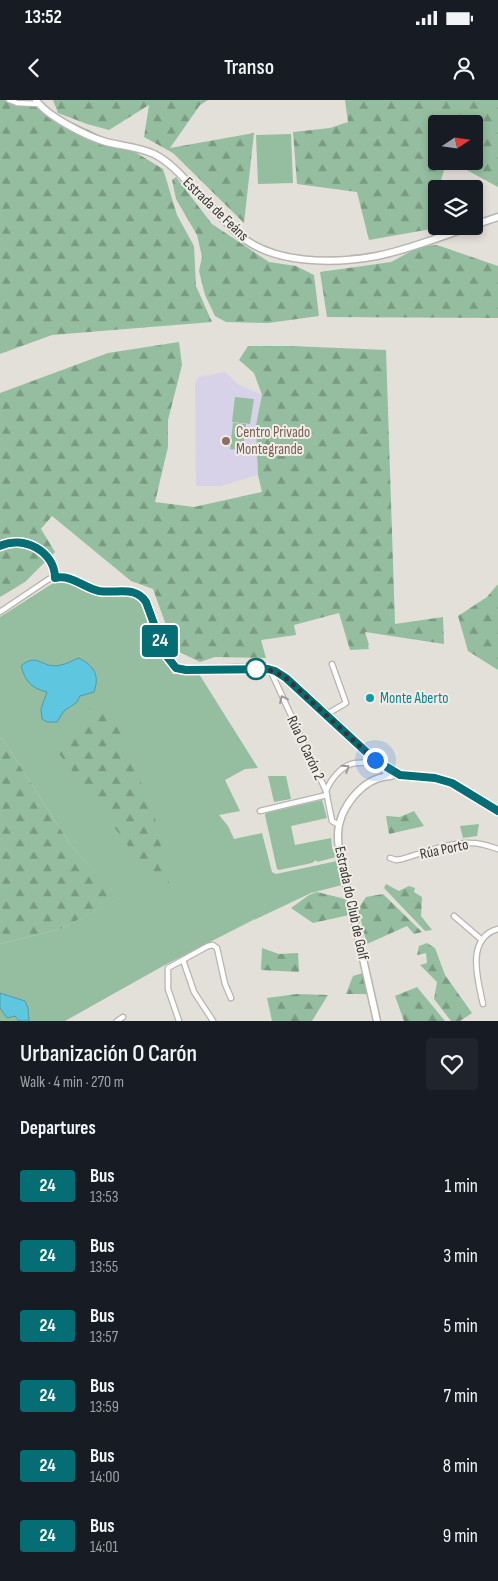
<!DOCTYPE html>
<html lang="en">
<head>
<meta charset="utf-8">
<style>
  :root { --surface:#171b24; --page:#20242c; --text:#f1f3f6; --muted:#9ea1a6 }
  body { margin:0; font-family:"Sofia Sans Condensed",sans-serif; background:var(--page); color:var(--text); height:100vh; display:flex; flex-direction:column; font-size:19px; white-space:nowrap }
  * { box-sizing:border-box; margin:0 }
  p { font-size:16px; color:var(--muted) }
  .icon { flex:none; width:28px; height:28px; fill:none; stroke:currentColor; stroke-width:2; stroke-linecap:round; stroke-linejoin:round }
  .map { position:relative; height:921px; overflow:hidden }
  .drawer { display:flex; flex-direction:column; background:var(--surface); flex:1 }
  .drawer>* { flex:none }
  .badge { padding:0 10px; border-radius:4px; font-size:18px; line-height:32px }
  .needle { width:32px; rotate:77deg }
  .buttons { position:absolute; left:428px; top:15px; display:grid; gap:10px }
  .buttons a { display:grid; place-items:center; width:55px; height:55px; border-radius:5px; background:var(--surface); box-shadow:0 2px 8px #0003; font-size:25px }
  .you { position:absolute; width:25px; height:25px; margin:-12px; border:4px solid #fff; border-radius:50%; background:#1a73e8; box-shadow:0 0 0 8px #1a73e833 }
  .map>.badge { position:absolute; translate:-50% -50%; box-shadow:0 0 0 2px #fff }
  h2 { padding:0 20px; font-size:19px; line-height:45px }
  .round { display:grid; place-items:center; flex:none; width:52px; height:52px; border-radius:5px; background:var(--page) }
  .head { display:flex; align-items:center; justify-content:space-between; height:85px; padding:0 20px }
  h1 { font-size:24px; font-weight:600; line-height:38px }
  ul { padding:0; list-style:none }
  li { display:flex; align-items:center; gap:15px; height:70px; padding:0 20px }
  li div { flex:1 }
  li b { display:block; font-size:19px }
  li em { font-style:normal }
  li .badge { min-width:55px; font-weight:700; text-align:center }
  .status { display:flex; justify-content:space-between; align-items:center; height:35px; padding:0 25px; background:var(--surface); direction:ltr }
  .status svg { height:14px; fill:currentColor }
  header { display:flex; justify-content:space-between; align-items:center; height:65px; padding:0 20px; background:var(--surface); font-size:22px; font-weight:600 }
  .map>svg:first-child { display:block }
</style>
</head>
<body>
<div class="status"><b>13:52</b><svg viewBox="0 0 49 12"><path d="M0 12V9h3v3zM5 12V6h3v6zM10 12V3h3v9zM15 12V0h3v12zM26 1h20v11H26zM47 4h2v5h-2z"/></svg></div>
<header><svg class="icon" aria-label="back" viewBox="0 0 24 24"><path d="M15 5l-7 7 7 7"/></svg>Transo<svg class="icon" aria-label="person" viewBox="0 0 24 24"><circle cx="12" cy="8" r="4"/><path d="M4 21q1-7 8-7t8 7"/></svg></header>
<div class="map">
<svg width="498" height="921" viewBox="0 0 498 921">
  <defs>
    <pattern id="forest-firs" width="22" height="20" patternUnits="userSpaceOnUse" patternTransform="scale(1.25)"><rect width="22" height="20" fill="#94be9f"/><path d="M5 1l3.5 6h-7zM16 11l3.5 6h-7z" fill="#7a9b82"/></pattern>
  </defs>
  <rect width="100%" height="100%" fill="#e3dfd9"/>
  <path fill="#d8d2e8" d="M225 272 238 284 262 295 256 325 258 375 221 386H196L195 285 198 277Z"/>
  <g fill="#94be9f">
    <path d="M291 34 293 83 258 84 256 35Z"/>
    <path d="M235 297 254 299 250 324 232 322Z"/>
    <path d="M233 323 246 324 243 351 230 349Z"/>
    <path d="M58 480 72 482 83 489 106 496 135 495 141 500 160 552 173 574H199L258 668 245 669 225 680 240 711 219 715 228 726 234 739 262 733 272 772 276 774 337 761 342 785 311 793 254 820 253 818V820L163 866 65 921H0V844L60 829 119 798 72 747 2 638 0 639V517Z"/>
    <path d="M268 676H286L291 699 274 702Z"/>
    <path d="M322 700 327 718 291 726 295 745 331 738 332 748 336 757 317 762 316 760 312 763 279 770 277 769 265 715 266 713Z"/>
    <path d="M479 724 477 736 463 738 460 726Z"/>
  </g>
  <g fill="url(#forest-firs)">
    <path d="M0 0H25L135 52 163 69 177 115 194 146 196 186 212 222 52 235 0 254Z"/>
    <path d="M53 0H208L200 5 170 48 254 33 244 123 173 53 144 37 149 5 109 30 87 24 58 13Z"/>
    <path d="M345 0H498V87L450 61H474V24H436V61H447L438 89H436L431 108 436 110V126H448L369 140 357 92 297 84 293 32 330 28 348 22Z"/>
    <path d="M176 77 212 124 269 162 296 166 314 175 319 216 268 223 226 222 215 216 205 195 199 171 202 157 197 135 176 99 172 80Z"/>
    <path d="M437 145 498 166V218L327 217 320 172 391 162 419 147Z"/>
    <path d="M179 242 182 265 168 320V347L155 402 194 407 262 392 258 375 256 325 262 295 254 273 239 260 248 246H291L386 250 395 524 443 517 444 544 365 532 369 545 368 546 369 549 350 550 339 513 294 525 296 535 261 540 266 558 215 557 200 562 175 550 153 489 131 481 52 416 41 429 55 452 25 482 0 497V293L108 253Z"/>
    <path d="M498 484V570L468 551 458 516 487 497Z"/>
    <path d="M90 608 114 617 154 714 169 784 135 755 45 635H70Z"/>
    <path d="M2 638 72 747 120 798 60 829 0 844V639Z"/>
    <path d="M414 711 424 726 389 734 386 716 400 717Z"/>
    <path d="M386 784 399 791 409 786 415 788 414 792 422 797 421 816 432 830 425 831 384 788Z"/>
    <path d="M317 792 345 799 349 815 313 823 291 808 309 795Z"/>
    <path d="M383 794 422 832 414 834 407 826 367 844 358 809 366 797Z"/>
    <path d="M427 843 435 848 445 875 472 913 460 921H451L434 899 437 882 420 865 427 863 426 853 417 855 419 846Z"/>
    <path d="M262 848 279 854 298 853 299 872 261 870Z"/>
    <path d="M363 873 368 894H346L353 876Z"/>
    <path d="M417 887 445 921H404L395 896Z"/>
    <path d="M297 894 328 895 312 921H272L267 898Z"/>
  </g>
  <g fill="#5ec6de" stroke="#529aab">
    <path d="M79 558C94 566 100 575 94 592L80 596 77 602 64 611 57 622H47L42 619 41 609 47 592C31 588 26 582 21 566 38 551 42 570 61 565 67 564 73 560 79 558Z"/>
    <path d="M0 893 25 901 28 908 29 921H19L15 916 7 918 0 908Z"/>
  </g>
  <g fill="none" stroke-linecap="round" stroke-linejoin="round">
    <g stroke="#b8b4ae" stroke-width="7">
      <g id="street">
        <path d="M9 0 17 3 38 4"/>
        <path d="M0 446C23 435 55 451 55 478L49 479 0 512"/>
        <path d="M272 570V574L326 691 332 721 339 725"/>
        <path d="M327 614 346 603 332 564"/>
        <path d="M326 691C331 679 342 665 355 663 362 662 369 664 375 659"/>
        <path d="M260 711 327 695"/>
        <path d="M390 758 396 760 402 759C423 753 450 742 471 743 481 743 489 746 498 749"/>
        <path d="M454 816 482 840"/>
        <path d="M183 860 194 892 213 921"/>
        <path d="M483 904C478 881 465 838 498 829"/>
        <path d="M117 921 123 917"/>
        <path d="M179 921 168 889V868L208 846 213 845 217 848 225 884 231 898"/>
      </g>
    </g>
    <g stroke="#b8b4ae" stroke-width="9">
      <g id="secondary">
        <path d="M36 0C46 16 88 37 106 42 122 46 139 47 154 54 170 62 182 76 194 89 208 103 222 118 236 132 270 165 334 164 377 156 407 150 441 137 471 126"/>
        <path d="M474 125 498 117"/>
        <path d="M55 478C71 474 84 487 99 491 116 494 135 485 145 502L165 554 176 567 186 570 238 568 268 569 275 571 286 578 327 614 375 659 388 674 435 678 452 683 498 711"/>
        <path d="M377 921C368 881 359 841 350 801 346 783 338 756 338 737 337 710 362 677 391 676"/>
      </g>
    </g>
    <use href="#street" stroke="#fff" stroke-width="4.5"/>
    <use href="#secondary" stroke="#fff" stroke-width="6"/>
  </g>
  <defs><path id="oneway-chevron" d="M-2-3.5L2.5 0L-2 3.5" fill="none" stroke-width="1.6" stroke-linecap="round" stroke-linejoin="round" transform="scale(1.25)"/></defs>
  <g stroke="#9b9a99">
    <use href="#oneway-chevron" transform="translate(283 599) rotate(-115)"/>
    <use href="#oneway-chevron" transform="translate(346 668) rotate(-33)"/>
  </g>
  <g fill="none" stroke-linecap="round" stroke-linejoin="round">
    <g stroke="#fff" stroke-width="11">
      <path id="line" d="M0 446C23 435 55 451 55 478 71 474 84 488 99 491 116 494 135 485 146 502L165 554 176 568 186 570 268 569 275 571 286 578 375 660 400 675 435 678 452 683 498 711"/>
    </g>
    <use href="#line" stroke="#056e74" stroke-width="8"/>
    <path stroke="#373533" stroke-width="5" stroke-dasharray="0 9" d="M256 569 250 568C266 569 272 569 286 578L375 660"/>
  </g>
  <circle fill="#8d6e63" stroke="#f0ede6" stroke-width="2" cx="226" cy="341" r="5"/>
  <circle fill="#fff" stroke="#056e74" stroke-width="2.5" cx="256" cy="569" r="10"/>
  <circle fill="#0f9aa8" stroke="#f0ede6" stroke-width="2" cx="370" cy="598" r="5"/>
  <g text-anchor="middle" stroke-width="4" stroke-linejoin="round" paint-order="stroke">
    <g font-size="15" fill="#373533" stroke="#f0ede6">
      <text transform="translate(216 109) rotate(44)" y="5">Estrada de Feáns</text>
      <text transform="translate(306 648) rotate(65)" y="5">Rúa O Carón 2</text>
      <text transform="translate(444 749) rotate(-12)" y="5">Rúa Porto</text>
      <text transform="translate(352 803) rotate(78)" y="5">Estrada do Club de Golf</text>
    </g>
    <g font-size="15" fill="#785e54" stroke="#f0ede6" text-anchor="start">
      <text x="236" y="337">Centro Privado<tspan x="236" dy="17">Montegrande</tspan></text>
    </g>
    <g font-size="15" fill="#0d838f" stroke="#f0ede6" text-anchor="start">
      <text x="380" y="603">Monte Aberto</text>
    </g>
  </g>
</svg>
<div class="buttons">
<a><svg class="needle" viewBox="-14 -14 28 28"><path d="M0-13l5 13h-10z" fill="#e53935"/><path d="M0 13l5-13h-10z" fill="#9ea1a6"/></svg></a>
<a><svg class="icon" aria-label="layers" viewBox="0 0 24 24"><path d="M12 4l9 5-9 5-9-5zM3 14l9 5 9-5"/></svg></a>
</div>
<div class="you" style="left:375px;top:660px"></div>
<b class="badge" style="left:160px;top:541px;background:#056e74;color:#fff">24</b>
</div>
<section class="drawer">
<div class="head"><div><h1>Urbanización O Carón</h1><p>Walk · 4 min · 270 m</p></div><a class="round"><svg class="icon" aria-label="heart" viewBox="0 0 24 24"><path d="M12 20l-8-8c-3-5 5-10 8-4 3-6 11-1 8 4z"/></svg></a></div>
<h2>Departures</h2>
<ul>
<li><span class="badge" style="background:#056e74;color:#fff">24</span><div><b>Bus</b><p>13:53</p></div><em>1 min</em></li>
<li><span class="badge" style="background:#056e74;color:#fff">24</span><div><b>Bus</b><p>13:55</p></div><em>3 min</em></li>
<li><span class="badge" style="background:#056e74;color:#fff">24</span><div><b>Bus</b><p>13:57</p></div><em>5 min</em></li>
<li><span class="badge" style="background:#056e74;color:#fff">24</span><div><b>Bus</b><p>13:59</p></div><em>7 min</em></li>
<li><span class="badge" style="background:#056e74;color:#fff">24</span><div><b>Bus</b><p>14:00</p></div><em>8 min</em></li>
<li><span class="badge" style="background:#056e74;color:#fff">24</span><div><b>Bus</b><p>14:01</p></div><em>9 min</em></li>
</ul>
</section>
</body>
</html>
